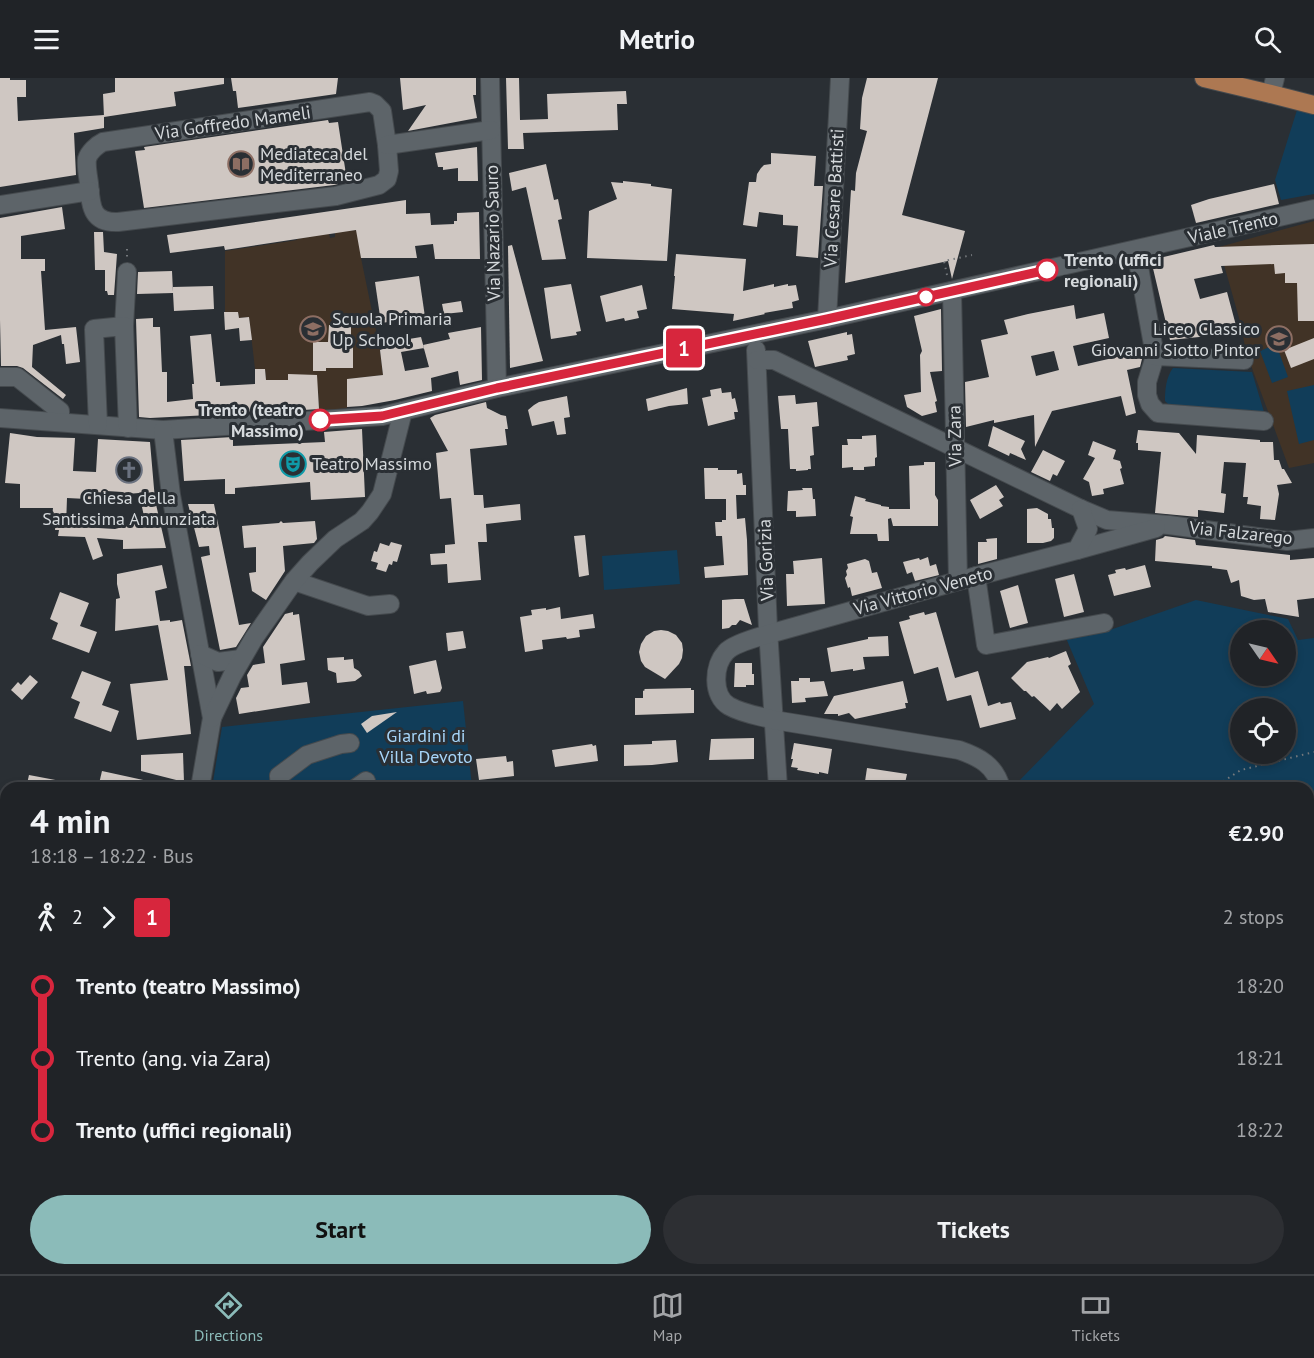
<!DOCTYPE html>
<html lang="en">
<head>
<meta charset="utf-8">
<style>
  :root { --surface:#202327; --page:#2d2f33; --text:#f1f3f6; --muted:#a2a4a7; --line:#3d4044; --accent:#8bbbb9 }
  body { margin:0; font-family:"PT Sans",sans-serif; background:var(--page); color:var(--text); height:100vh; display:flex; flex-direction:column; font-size:22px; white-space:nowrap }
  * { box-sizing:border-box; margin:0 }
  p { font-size:20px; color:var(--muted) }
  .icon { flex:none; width:33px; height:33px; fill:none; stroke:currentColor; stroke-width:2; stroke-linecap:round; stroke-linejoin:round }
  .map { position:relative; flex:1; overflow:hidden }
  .drawer { position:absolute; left:0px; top:704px; width:1314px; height:494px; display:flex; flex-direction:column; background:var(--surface); border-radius:18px 18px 0 0; box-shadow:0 3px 9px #0003,0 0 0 2px var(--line) }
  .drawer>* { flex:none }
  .badge { padding:0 12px; border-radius:4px; font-size:21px; line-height:39px }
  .needle { width:39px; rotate:124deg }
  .tools { position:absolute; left:1230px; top:542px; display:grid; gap:12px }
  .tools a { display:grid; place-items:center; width:66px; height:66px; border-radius:50%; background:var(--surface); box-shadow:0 3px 9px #0003,0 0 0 2px var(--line); font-size:30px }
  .map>.badge { position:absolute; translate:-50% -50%; box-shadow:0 0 0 3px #fff }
  .legs { display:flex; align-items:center; gap:9px; height:66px; padding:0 30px; font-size:20px }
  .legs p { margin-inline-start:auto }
  .summary { display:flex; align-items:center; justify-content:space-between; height:102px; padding:0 30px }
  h1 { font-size:33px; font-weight:600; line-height:45px }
  .cta { display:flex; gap:12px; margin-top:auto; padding:12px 30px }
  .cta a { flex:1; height:69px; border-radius:36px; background:var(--accent); color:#111; font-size:24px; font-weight:600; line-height:69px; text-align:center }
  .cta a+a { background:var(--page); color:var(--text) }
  ul { padding:0 30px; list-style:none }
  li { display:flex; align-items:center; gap:21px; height:72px; font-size:22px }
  li i { display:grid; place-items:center; width:9px; height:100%; margin:0 8px; background:currentColor }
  li i::after { content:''; width:15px; height:15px; margin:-8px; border:4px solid; border-radius:50%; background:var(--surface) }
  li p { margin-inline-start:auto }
  li:first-child i { background:linear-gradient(#0000 50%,currentColor 0) }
  li:last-child i { background:linear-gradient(currentColor 50%,#0000 0) }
  header { display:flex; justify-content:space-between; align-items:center; height:78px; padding:0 30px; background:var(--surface); font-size:27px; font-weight:600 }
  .tab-bar { display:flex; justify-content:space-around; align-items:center; height:84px; border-top:2px solid var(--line); background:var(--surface); font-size:16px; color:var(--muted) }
  .tab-bar a { display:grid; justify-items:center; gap:3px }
  .tab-bar .active { color:var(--accent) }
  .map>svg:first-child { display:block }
</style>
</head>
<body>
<header><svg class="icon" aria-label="menu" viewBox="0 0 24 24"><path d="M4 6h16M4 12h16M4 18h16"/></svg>Metrio<svg class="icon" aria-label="search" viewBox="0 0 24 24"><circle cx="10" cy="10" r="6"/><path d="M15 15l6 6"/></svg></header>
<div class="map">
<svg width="1314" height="1196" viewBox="0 0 1314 1196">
  <rect width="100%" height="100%" fill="#2a2f34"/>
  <g fill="#413326">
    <path d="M1314 143V385L1289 390 1246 274 1241 247 1219 169Z"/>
    <path d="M357 152 361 180 380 272 383 297 348 301 347 330 319 333 318 311 288 308 282 302H266L265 291H255L249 239 239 240 238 234H225V173L291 163 297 162V161L329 155 330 160 335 159V154Z"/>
    <path d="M0 889H6V1191H61L62 1196H0Z"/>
  </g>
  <g fill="#113d59" fill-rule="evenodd">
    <path d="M1297 32 1314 37V116L1281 122 1275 102Z"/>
    <path d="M1276 266 1288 299 1272 305 1260 273Z"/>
    <path d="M1173 290 1252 294 1264 334 1223 331 1177 330 1169 327 1165 323C1165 312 1166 299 1173 290Z"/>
    <path d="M1314 307V362L1299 366 1287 313Z"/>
    <path d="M677 472 680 506 604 512 602 478Z"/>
    <path d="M1196 522 1288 541 1298 562 1314 560V1196H1162L1163 1191H1308V710H1018V704L1094 626 1066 560 1107 553ZM1240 552H1286V597H1240ZM1240 630H1286V675H1240Z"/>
    <path d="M463 623 472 709 212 710 222 649Z"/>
    <path d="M815 1191H956L959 1196H835L814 1192Z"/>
  </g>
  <g fill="#cfc7c2" fill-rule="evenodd">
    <path d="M0 0H10V2H26V19H17L18 43 104 37V50L74 55 76 97 0 109Z"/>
    <path d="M115 0H224V6L174 14 176 28 104 39 103 16 115 14Z"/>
    <path d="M231 0H338L336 16 238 30 236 13H233Z"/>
    <path d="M400 0H476V17H473L477 40 408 53 426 27 403 32Z"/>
    <path d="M506 0H519L520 42 548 41 547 16 626 13 627 26H617L618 52 523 55 524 71H508Z"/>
    <path d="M867 0H938L902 137 965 153 952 201 948 183 845 205 851 112 855 113 856 95 867 53 860 51 862 20Z"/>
    <path d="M328 42 329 45 338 44 347 103 337 104 338 106 334 107 144 130 135 73 145 72 144 69Z"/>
    <path d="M477 69 478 103H458V90L443 92V89H438L435 75Z"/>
    <path d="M771 75 816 78 814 108H823L818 180 796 178 798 148 783 147V137L759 134 757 149 743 147 749 104H756L757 96 761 90 764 87 771 86Z"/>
    <path d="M546 86 554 122 558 121 562 141 558 142 566 181 542 182 526 109 512 113 509 95Z"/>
    <path d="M623 103 651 106V108L672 111 667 183 587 180 589 133 617 121 611 104 623 105Z"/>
    <path d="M1274 106 1279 126 1196 145 1191 127 1209 121Z"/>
    <path d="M406 122V136L430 135 431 147 454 146V143H457V135L479 134 480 181H435L433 166 415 168 417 180H361L356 152 225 172 224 168 170 175 167 157Z"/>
    <path d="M62 129 65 151 21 158V181H45V193H41L45 252 76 249 80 284 66 286 64 266H62L61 257 33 267 32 289 66 317 63 321 23 290 17 288H1L0 242V140Z"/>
    <path d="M94 154H103L104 174 117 176 114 217H108L107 213H105V192H95Z"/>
    <path d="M1314 166V243H1298L1297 205H1285V195L1275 196 1274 186 1221 188 1223 195 1194 201 1200 221 1227 214 1238 255 1170 262 1151 182 1214 167 1215 169Z"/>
    <path d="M512 167 543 283 510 290 508 168Z"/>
    <path d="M676 176 746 181 743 213 774 206V209L788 206V208L796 207 799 222 792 224 793 230 764 235 765 236 733 243 734 236 672 231 675 198H674Z"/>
    <path d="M172 193 173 214V209L213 208 214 231 174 233 173 215 137 216 138 194Z"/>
    <path d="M419 198 425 239 381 245 375 204Z"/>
    <path d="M571 206 581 253 576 254 577 257 551 261 544 210Z"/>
    <path d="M642 207 647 231 637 233 639 240 625 243 624 240 606 244 600 218Z"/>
    <path d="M461 223 463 234 444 236 442 226Z"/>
    <path d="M1074 227 1076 241 1104 235 1109 260 1073 268 1078 288 1143 273V277L1140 289 1127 292 1136 335 1126 338 1121 318 1052 333 1035 369 1034 337 994 345V342L966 349 965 304 989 299 981 262 1008 256 1004 242 1028 236ZM1054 273 1059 292 1036 298 1031 278Z"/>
    <path d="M941 231 942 293 930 294 937 323 935 324 937 334 922 338 907 329 904 317 921 314 920 277 922 273 914 238Z"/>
    <path d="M224 234H238L239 240 249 239 252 262 240 263 239 250 225 252Z"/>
    <path d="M153 240V249H160L162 294H167V324L193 321 192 306H194L190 258 211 256 216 304H220V308L255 306V291H265L266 302H288V296L317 297 319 331 257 335V333L210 337 150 340 139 339 136 241Z"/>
    <path d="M329 247H351V258H353V290H326V293H313V264H328Z"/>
    <path d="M481 249 482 302 460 307 458 293 431 300 432 313 395 322 362 328 347 329V301L383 297 380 272 389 269V268L398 266 397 263 421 259 424 270 401 274 405 293 429 289 423 267 450 261 448 255Z"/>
    <path d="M847 254V257L852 256 855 276 847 278 848 282 815 289 808 263Z"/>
    <path d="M1314 260V281L1291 290 1284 272Z"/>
    <path d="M687 310 688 326 669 328 648 333 646 321Z"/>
    <path d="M721 310 722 315 731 314 732 321 735 320 738 334H734L735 341 708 348 702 320 711 318 710 312Z"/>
    <path d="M795 317 796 326 817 324 819 348 812 349 814 377 810 378 811 391H808V392L796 393V391H790L788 351H781L778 318Z"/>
    <path d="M567 318 570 339 564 340 566 356 557 357 554 343 532 348 528 332 534 327 539 324Z"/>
    <path d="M486 324 487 330 501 337 506 338 508 351H505L507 367 470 371 474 417H483L484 430 520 426 521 442 486 446 487 464H478L481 502 448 505 447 486 431 487 430 476 445 475V467L455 466 451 420 440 421 436 375 448 373 430 340 435 337Z"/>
    <path d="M993 348 1025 363 1021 371 1026 382 1010 375 1009 378 988 368Z"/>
    <path d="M362 351 365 419 311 422 310 404 235 410V416H225V401L184 403 181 362 233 359V368L325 364 324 354Z"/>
    <path d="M1138 352 1179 355 1196 376 1197 357 1260 362V364H1273L1274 382H1279L1282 391H1284L1292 405 1277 407 1279 416 1275 442 1260 441 1261 428 1247 426 1248 419H1243L1246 385 1224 384 1221 415 1226 416 1224 435 1198 432V439L1155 435 1161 374 1138 372V365H1136Z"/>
    <path d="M10 355 37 359 75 360 73 393 96 394 98 361 150 364 155 422 166 470 123 471V462L97 460 103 478 93 482 85 459 58 458 59 452H55L56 440H52L53 430H20V406L5 405ZM107 413 122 414 127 416 139 415 145 443 115 451 66 448 67 420 107 422Z"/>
    <path d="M876 357 877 379 875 380V388L864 389V392H853V389L842 390V367H848L847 361H862V358Z"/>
    <path d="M1093 363 1116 372 1113 381 1120 383 1122 390 1120 391 1124 406 1103 411 1104 416 1092 418 1089 404 1083 401 1095 380 1088 377Z"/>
    <path d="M1043 372 1065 383 1057 398 1053 396 1050 403 1031 394Z"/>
    <path d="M924 384H935V417L938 422V448H893L891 440 888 441 889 463H878L877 456H850L853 439 850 438 855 418 866 421 865 423 881 427V428L889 429V431H910L909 388 924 387Z"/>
    <path d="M704 390H718V392H737V396L742 395 743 407H746V417H736L737 441 745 440 747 462 748 497 705 500 704 489 724 487 722 458H716L715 444H722V442H726V421H705Z"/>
    <path d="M996 407 1004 419 999 422 1003 428 980 441 970 422Z"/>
    <path d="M802 410H812L813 421H815L816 438 796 439V433H787L788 413 803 412Z"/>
    <path d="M188 426H214L239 547 251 545 236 569 220 572 201 479 210 477 209 468 199 469Z"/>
    <path d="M1037 430 1048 436V441H1051L1052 450H1054V460L1051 463 1043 465H1027V431Z"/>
    <path d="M281 443 283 445 315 443 317 461 314 465 283 468 285 493 266 522 252 513 249 495 256 494V469L244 470 242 448 279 445Z"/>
    <path d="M585 457 589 497 579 499 574 458Z"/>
    <path d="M1165 458 1195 462 1196 467 1290 477V482L1314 480V520L1297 522 1299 539 1268 534 1265 521 1254 522 1241 518 1239 502 1231 505 1227 492 1212 490V488L1155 483 1156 462 1163 460Z"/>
    <path d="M997 460V481L978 486V464H987L986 461Z"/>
    <path d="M391 464 402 467 397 484 393 483 392 487 389 486 386 494 376 491 378 485 371 483 374 473 377 474 380 465 389 468Z"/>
    <path d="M928 479 930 488 936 486 939 497 915 503 912 494 907 496 903 484 919 480 920 482Z"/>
    <path d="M822 480 825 526 787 528 786 496H794L793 483Z"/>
    <path d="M865 481 869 483 872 495 877 494 882 510 852 518 850 509 848 510 845 500 847 497 846 493 848 490 847 486Z"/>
    <path d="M162 487 167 510 155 513 160 543 170 542V544L182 542 191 588H184L191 656 137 662 130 606 168 602 158 547 115 553 116 521 120 520 117 506V496Z"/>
    <path d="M1145 487 1151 509 1114 518 1108 497 1116 495 1115 492 1125 490 1126 492Z"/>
    <path d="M1074 496 1084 534 1064 539 1055 501Z"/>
    <path d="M1018 507 1028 545 1010 550 1000 513Z"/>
    <path d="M60 514 89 525 80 548 97 554 89 575 52 561 58 545 50 541Z"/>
    <path d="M735 521H744L752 547 740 542 736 547H732L729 550 722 551V522Z"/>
    <path d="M560 529 561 541 593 536 595 550 579 552 580 559 567 561 566 559 542 562 543 571 525 574 520 539 532 537 531 532 546 530V532Z"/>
    <path d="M293 534V537L299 536 305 582 280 586 282 607 307 604 310 625 239 636 236 620 241 610 249 609 247 597 253 587 265 585 263 569 285 536Z"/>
    <path d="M924 534 925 537 936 534 955 600 978 593 988 628 1000 624 1001 626 1011 624 1016 641 980 650 971 617 947 623 938 589 914 596 899 544 910 541 909 538Z"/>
    <path d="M661 552 668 553 676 557 682 565 683 572 682 580 679 586 665 601 645 589 641 583 639 574 641 566 646 558 654 553Z"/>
    <path d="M463 553 466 570 448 573 446 555Z"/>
    <path d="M888 558 889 578 863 579 865 591 853 593V591L831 594 827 570 868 561V559Z"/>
    <path d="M1066 573 1071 586 1068 588 1080 614 1062 631 1057 625 1050 633 1034 618 1032 619 1026 613H1024L1011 600 1027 584 1048 579 1049 580Z"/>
    <path d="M344 579V582L353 581 354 590 359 593 362 598 355 603 337 605 336 595 328 592 327 580Z"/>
    <path d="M436 582 442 610 440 614 427 616 426 613 414 616 409 588Z"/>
    <path d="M735 585H752V596H754V607H746V609H734Z"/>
    <path d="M82 593 111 604 102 627 119 633 111 654 74 640 80 624 71 620Z"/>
    <path d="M30 597 38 604 22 622 11 612 18 604 21 607Z"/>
    <path d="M799 600H810V604L824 603 828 618 805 620 806 624 792 625 791 603H799Z"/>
    <path d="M903 603 908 625H905L906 630 855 641 849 635 838 638V636H824L834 618Z"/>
    <path d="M691 610V612H694V635L635 637V620H643V613L645 612 644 611Z"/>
    <path d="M397 634 367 655 361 646 372 638Z"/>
    <path d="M754 660V681L709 682 711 661Z"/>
    <path d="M676 662 678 684 652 687 624 688V667L652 666V663Z"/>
    <path d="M794 665 832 671 828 696 819 694V696L797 692 798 690 791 689 793 681H791Z"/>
    <path d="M592 666 593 668 596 667 598 683 555 689 552 672Z"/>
    <path d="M183 675 184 704 141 693V677Z"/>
    <path d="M506 678 507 684 513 683 514 698 479 702 476 681Z"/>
    <path d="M867 690 907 696 904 710H864Z"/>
    <path d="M102 693 157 705 156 710H98Z"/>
    <path d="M29 697 66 704V710H26Z"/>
  </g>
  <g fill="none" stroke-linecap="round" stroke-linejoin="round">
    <g stroke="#454a4e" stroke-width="20">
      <g id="minor">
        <path d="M490 0 497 310"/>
        <path d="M1271 16 1275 0"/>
        <path d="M370 24 375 26 382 33 387 67 389 93 387 101 379 107 336 118 118 144C90 145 91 126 89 105 88 98 86 88 87 81 89 74 97 67 103 64Z"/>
        <path d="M387 67 491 52"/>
        <path d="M0 127 90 113"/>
        <path d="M1136 172 1155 278 1147 304V317L1150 326 1158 335 1264 343"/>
        <path d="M952 213 958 503"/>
        <path d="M827 241 840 0"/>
        <path d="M124 248 127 194"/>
        <path d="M756 272 768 551 778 710"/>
        <path d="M1155 278 1244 282"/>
        <path d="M757 282H774L1081 431 1107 442 1169 447 1287 463 1314 460"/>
        <path d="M0 299H17L60 333V344"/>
        <path d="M0 340 163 352 382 338 497 310 827 241 1314 131"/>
        <path d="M98 347 94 251 124 248 128 350"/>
        <path d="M163 352 171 417 212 640 200 710"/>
        <path d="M1077 472 1156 450"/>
        <path d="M976 498 986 567 1104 545"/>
        <path d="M294 503 368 528 390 526"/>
        <path d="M200 576 218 584 241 581"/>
        <path d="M212 640 232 598 254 560 294 503 310 485 335 461 362 443 370 434 382 416 403 333"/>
        <path d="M280 710 279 698 307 677 341 666 350 665"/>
        <path d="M356 710 366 703"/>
        <path d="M1001 710C995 687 979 679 959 672L774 642C760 638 743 636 729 628 712 618 713 588 726 574 733 566 758 559 769 556L958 503 1077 472 1088 451 1081 431"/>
        <path d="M0 836 6 837"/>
        <path d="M253 1191 255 1196"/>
        <path d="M383 1191 384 1196"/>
        <path d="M504 1191 513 1196"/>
        <path d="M969 1191 971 1196"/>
        <path d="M758 1196 759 1191"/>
      </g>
    </g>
    <g stroke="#454a4e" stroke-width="20">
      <path id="major" d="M1204 0 1271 16 1314 27"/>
    </g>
    <g stroke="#75797d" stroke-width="2" stroke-dasharray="1.5 4.5" stroke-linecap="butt">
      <path d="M127 171V179"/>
      <path d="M947 197 944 183 972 177"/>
      <path d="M1213 710 1241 692 1314 674"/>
      <path d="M1308 1095 1314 1094"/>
    </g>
    <use href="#minor" stroke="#5d6469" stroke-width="18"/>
    <use href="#major" stroke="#ad7852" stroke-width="18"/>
  </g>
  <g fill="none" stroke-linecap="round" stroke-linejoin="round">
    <g stroke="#fff" stroke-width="14">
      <path id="line-1" d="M320 342 382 338 497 310 827 241 1047 192"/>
    </g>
    <use href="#line-1" stroke="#d7263d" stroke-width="9"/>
  </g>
  <defs>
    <g id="library-ring" transform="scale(1.35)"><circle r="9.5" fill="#2a2f34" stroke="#8d6e63" stroke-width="1.5"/><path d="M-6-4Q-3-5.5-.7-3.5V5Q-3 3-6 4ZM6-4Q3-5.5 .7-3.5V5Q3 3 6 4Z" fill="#8d6e63"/></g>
    <g id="school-ring" transform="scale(1.35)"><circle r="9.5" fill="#2a2f34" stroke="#8d6e63" stroke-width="1.5"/><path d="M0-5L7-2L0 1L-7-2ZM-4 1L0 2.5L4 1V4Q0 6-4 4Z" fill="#8d6e63"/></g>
    <g id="theatre-ring" transform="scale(1.35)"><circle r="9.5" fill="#2a2f34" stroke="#0f9aa8" stroke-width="1.5"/><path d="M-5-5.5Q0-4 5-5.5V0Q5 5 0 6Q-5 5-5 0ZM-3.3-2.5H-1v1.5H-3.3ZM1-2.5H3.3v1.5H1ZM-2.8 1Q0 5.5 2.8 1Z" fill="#0f9aa8"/></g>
    <g id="church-ring" transform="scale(1.35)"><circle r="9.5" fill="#2a2f34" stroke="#6b7280" stroke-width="1.5"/><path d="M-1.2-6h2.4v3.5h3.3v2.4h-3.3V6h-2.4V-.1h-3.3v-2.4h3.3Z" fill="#6b7280"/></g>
  </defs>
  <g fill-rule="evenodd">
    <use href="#library-ring" x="241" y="86"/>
    <use href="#school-ring" x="313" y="251"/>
    <use href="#school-ring" x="1279" y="261"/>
    <use href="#theatre-ring" x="293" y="386"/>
    <use href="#church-ring" x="129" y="392"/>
  </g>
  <g fill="#fff" stroke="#d7263d" stroke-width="3">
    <circle cx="1047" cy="192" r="10"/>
    <circle cx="926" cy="219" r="8"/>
    <circle cx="320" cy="342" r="10"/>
  </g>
  <g text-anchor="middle" stroke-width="6" stroke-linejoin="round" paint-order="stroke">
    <g font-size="18" fill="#d5d9dc" stroke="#2a2f34">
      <text transform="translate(233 45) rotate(-8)" y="6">Via Goffredo Mameli</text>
      <text transform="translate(834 120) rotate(-87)" y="6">Via Cesare Battisti</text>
      <text transform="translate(1233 150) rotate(-13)" y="6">Viale Trento</text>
      <text transform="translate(493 155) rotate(-91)" y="6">Via Nazario Sauro</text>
      <text transform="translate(955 358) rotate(-91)" y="6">Via Zara</text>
      <text transform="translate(1241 455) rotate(6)" y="6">Via Falzarego</text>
      <text transform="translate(766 482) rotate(-92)" y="6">Via Gorizia</text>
      <text transform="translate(923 513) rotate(-15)" y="6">Via Vittorio Veneto</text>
    </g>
    <g font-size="18" fill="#d5d9dc" stroke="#2a2f34" text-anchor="start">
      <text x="260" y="82">Mediateca del<tspan x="260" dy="21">Mediterraneo</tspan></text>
      <text x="332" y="247">Scuola Primaria<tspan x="332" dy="21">Up School</tspan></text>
      <text x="1260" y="257" text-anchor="end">Liceo Classico<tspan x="1260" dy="21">Giovanni Siotto Pintor</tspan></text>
      <text x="312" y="392">Teatro Massimo</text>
      <text x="129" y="426" text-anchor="middle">Chiesa della<tspan x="129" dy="21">Santissima Annunziata</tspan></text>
    </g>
    <g font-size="18" font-weight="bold" fill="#d5d9dc" stroke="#2a2f34" text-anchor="start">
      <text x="1064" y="188">Trento (uffici<tspan x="1064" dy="21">regionali)</tspan></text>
      <text x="304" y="338" text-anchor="end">Trento (teatro<tspan x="304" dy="21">Massimo)</tspan></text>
    </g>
    <g font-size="18" fill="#a6d5f9" stroke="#2a2f34">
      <text x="426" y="664">Giardini di<tspan x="426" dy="21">Villa Devoto</tspan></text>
    </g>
  </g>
</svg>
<div class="tools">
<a><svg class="needle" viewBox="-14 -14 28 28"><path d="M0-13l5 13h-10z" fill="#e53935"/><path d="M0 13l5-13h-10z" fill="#a2a4a7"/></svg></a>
<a><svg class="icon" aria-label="locate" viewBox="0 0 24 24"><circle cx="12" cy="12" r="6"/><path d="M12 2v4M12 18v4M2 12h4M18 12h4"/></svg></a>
</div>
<b class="badge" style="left:684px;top:270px;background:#d7263d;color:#fff">1</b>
<section class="drawer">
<div class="summary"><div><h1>4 min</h1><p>18:18 – 18:22 · Bus</p></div><b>€2.90</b></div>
<div class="legs"><svg class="icon" aria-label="walk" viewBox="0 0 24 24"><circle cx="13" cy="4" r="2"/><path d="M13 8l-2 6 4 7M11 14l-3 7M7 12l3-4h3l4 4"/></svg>2<svg class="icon" aria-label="forward" viewBox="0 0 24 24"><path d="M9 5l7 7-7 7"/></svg><b class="badge" style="background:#d7263d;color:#fff">1</b><p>2 stops</p></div>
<ul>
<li><i style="color:#d7263d"></i><b>Trento (teatro Massimo)</b><p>18:20</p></li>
<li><i style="color:#d7263d"></i><span>Trento (ang. via Zara)</span><p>18:21</p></li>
<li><i style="color:#d7263d"></i><b>Trento (uffici regionali)</b><p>18:22</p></li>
</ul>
<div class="cta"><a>Start</a><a>Tickets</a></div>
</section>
</div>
<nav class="tab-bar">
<a class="active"><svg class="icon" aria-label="directions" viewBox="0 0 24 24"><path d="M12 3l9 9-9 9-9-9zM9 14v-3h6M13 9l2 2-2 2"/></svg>Directions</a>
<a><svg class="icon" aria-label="map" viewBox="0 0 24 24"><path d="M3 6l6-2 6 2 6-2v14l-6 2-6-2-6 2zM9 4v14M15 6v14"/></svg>Map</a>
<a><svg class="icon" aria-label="tickets" viewBox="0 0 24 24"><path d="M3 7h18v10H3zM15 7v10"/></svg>Tickets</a>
</nav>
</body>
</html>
